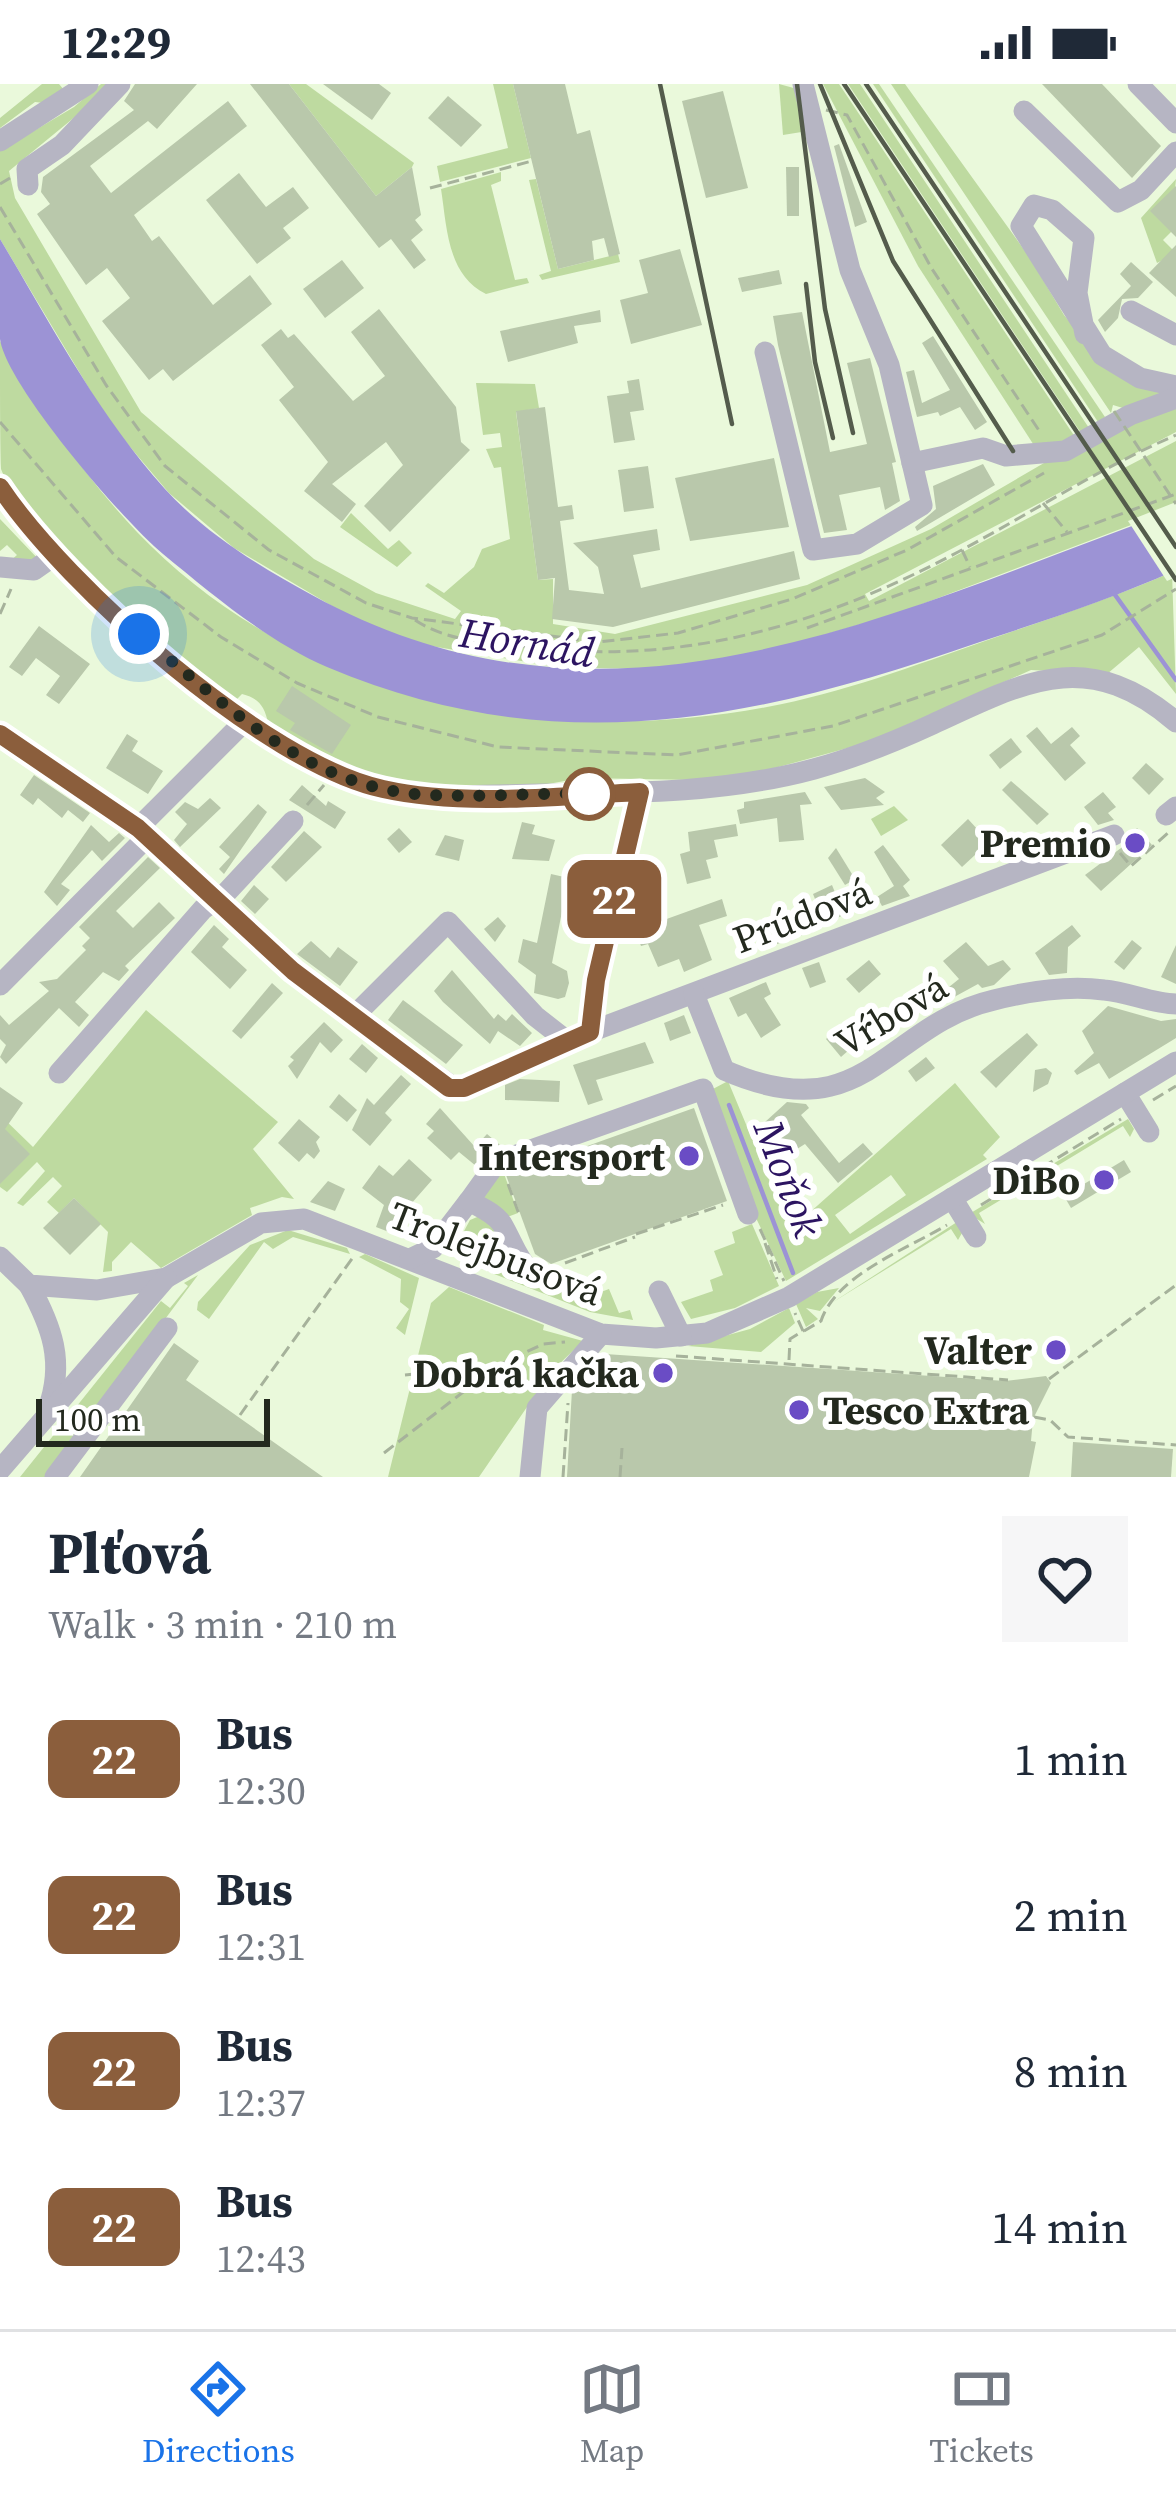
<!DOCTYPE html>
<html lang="en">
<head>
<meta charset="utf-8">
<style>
  :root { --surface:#fff; --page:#f6f6f7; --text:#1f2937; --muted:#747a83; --line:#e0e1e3; --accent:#1a73e8 }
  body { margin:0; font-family:"Source Serif 4",serif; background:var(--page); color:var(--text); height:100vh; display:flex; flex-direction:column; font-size:45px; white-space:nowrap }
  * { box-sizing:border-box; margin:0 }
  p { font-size:39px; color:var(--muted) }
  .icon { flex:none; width:66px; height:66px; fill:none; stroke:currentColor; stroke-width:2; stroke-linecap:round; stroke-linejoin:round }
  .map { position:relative; height:1393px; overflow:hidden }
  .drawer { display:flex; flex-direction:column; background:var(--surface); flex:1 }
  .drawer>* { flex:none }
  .badge { padding:0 24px; border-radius:18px; font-size:42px; line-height:78px }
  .scale { position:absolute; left:36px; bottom:30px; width:234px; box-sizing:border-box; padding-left:12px; border:6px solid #23291e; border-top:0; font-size:33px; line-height:42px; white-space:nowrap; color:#23291e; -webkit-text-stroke:9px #fff; paint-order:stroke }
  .you { position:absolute; width:60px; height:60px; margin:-30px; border:9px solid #fff; border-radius:50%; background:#1a73e8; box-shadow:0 0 0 18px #1a73e833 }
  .map>.badge { position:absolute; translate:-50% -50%; box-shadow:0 0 0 6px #fff }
  .round { display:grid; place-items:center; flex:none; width:126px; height:126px; border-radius:0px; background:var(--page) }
  .summary { display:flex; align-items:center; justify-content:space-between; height:204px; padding:0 48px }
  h1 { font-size:57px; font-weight:700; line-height:90px }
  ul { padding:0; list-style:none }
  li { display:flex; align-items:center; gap:36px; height:156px; padding:0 48px }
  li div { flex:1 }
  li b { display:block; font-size:45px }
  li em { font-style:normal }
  li .badge { min-width:132px; font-weight:700; text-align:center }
  .status { display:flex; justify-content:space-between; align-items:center; height:84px; padding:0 60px; background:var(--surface); direction:ltr }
  .status svg { height:33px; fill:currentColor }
  .tabs { display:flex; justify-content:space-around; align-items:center; height:168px; border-top:3px solid var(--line); background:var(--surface); font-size:33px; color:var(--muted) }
  .tabs a { display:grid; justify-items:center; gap:6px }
  .tabs .selected { color:var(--accent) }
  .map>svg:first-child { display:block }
</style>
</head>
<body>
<div class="status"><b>12:29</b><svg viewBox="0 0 49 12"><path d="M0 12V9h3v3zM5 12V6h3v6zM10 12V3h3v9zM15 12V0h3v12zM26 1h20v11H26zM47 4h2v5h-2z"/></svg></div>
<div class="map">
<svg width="1176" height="1393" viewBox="0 0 1176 1393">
  <rect width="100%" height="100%" fill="#eaf9db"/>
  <g fill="#bedaa0" fill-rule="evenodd">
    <path d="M42 0H59L64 6 44 19 35 18 0 44V34Z"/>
    <path d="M101 0H115L9 87 15 114 141 328 314 475 376 509 455 535 461 527 425 502 428 499 444 509 474 483 482 465 510 455 501 383 494 384 486 365 502 363 500 349 483 351 476 299 535 300 539 324 516 328 538 496 553 495V540L615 550 807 501 931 445 1044 379 1176 320V348L865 510 869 517 1176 357V424L896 530 755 571 643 585 557 583 413 559 342 528 234 464 169 409 109 338 0 155V67L74 23Z"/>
    <path d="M289 0H306L414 79 412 83 376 112Z"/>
    <path d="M493 0H513L531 74 440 98 437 82 508 64Z"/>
    <path d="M779 0 801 6 814 46 783 51Z"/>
    <path d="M823 0H839L1075 353 1037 366 918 182Z"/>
    <path d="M848 0H860L1089 344 1081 349Z"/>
    <path d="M873 0H879L1105 333 1098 338Z"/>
    <path d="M891 0H905L1030 174 1064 231 1095 268 1173 308 1126 325 1113 321 1111 329Z"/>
    <path d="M501 88V97L491 101 515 196 527 194 529 199 486 210C447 191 447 143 441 105Z"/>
    <path d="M536 95 558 185 618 170 620 178 542 196 539 191 551 187 529 96Z"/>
    <path d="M1176 95 1171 148 1163 156 1176 169 1157 179 1141 134Z"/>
    <path d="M0 257C40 326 82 390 137 448 299 617 545 665 767 623 842 609 913 582 985 557 1048 535 1111 515 1172 488L1176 610 1139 563 1107 590 1031 586 866 659 764 687 695 696 581 694 537 702 409 709 329 675 268 639C265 623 259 614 242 610L236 616C174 569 28 456 1 385 0 358 0 289 0 257Z"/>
    <path d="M351 429 388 465 399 456 412 469 397 483 340 443Z"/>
    <path d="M0 435 41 478 8 479 17 471 7 461 0 467Z"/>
    <path d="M894 722 908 736 881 752 871 735Z"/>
    <path d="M146 926 278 1038 253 1065 294 1115 282 1113 250 1124 252 1131 161 1184 131 1158 112 1178V1187L103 1188 108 1148 74 1114 59 1129 47 1118 62 1102 53 1093 23 1122 17 1119 45 1087 37 1078 7 1108 0 1103V1031L33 1063Z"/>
    <path d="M728 997 790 1146 955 999 1000 1053 983 1071 987 1075 786 1197 756 1134 711 1006ZM891 1091 906 1111 850 1150 835 1131Z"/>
    <path d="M1128 1035 1134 1045 1130 1053 1123 1042 979 1129 985 1140 969 1130Z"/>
    <path d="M502 1084 518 1129 507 1133 481 1112Z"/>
    <path d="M482 1131 558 1205 578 1204 582 1215 609 1205 619 1229 630 1226 633 1236 590 1228 464 1178 457 1160 470 1136Z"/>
    <path d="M957 1138 962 1149 958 1156 951 1145 830 1220Z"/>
    <path d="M752 1140 779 1202 735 1224 691 1235 681 1218 713 1207 710 1196 723 1191 714 1167 735 1159 732 1148Z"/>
    <path d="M288 1146 347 1164 350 1170 293 1153 273 1165 264 1158 209 1235 197 1226 198 1218 250 1161Z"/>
    <path d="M365 1170 419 1194 405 1251 396 1244 409 1225 400 1218 401 1195 359 1173Z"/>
    <path d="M198 1191 47 1393H20L161 1217 170 1224 188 1202 184 1199Z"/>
    <path d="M449 1203 544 1241 543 1246 583 1257 551 1288 479 1393H388L431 1219Z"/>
    <path d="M839 1204 820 1227 806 1224 818 1235 806 1243 796 1220 817 1208Z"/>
    <path d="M789 1224 795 1239 761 1268 688 1262 750 1245Z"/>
  </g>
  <path fill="#9c93d5" d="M0 155C52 242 97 329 165 405 205 449 260 483 312 511 596 668 865 541 1140 439L1176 486C1112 515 1046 536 980 558 755 636 557 680 327 583 267 557 213 511 163 470 124 438 6 301 0 255 0 223 0 187 0 155Z"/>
  <path fill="#eaf9db" d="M1176 418V493L1167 497 1128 437Z"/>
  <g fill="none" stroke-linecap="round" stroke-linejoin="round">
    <g stroke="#9c93d5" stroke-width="4.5">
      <path d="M1113 508 1176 596"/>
      <path d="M729 1021 793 1189"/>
    </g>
  </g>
  <g fill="#b9c8ab">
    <path d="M135 0H197L157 45 148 37 90 82 111 109 228 17 247 42 134 131 152 157 159 152 213 221 250 191 272 220 173 297 163 285 149 296 102 237 130 214 107 184 86 201 37 130 50 120 41 108 43 93 134 26 124 17Z"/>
    <path d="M250 0H289L376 112 412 83 421 131 415 136 423 146 411 156 426 176 414 185 391 155 379 164Z"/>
    <path d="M323 0H379L391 9 372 36Z"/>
    <path d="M513 0H565L577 50 590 46 620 170 609 173 604 154 592 157 594 176 558 185Z"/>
    <path d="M1042 0H1102L1161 62 1132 94Z"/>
    <path d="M723 7 748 104 706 114 682 17Z"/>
    <path d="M448 12 482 41 461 63 428 34Z"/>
    <path d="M839 60 867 138 855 143 834 62Z"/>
    <path d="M786 83H799V132H787Z"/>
    <path d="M239 89 266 123 293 103 309 124 283 144 291 154 257 180 206 116Z"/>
    <path d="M1176 102V153L1150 127Z"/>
    <path d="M1176 161V213L1149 189Z"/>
    <path d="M680 165 702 241 631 260 620 216 648 209 639 176Z"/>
    <path d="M342 176 364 204 325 234 303 205Z"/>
    <path d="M1131 178 1153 198 1138 214 1122 215 1118 234 1105 248 1098 236 1131 202 1120 190Z"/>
    <path d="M779 186 782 200 742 208 738 194Z"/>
    <path d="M379 225 456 323 461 358 470 366 390 448 364 422 403 381 386 358 332 400 356 420 342 438 304 407 328 378 279 316 294 303 261 261 281 245 288 254 294 250 353 317 385 292 351 248Z"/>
    <path d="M600 226 601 238 574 242 578 259 508 278 500 247Z"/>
    <path d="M802 228 830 368 867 360 847 279 870 274 896 378 892 379 900 417 885 426 880 403 839 411 847 446 824 449 778 261 773 232Z"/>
    <path d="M933 252 987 338 975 346 960 323 940 332 938 328 917 333 906 288 914 286 922 319 950 306 922 259Z"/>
    <path d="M639 295 644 326 630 328 635 356 614 359 607 312 629 309 627 297Z"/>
    <path d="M545 323 558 423 572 421 574 435 560 437 569 506 604 510 598 483 573 459 657 445 660 466 633 471 641 504 794 467 800 495 613 543 552 535 555 494 538 496 516 327Z"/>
    <path d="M774 374 789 443 690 457 675 394Z"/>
    <path d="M983 380 995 401 917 447 915 443 936 425 933 402Z"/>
    <path d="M648 382 654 424 624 428 618 386Z"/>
    <path d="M39 542 90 580 59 620 46 611 60 592 36 574 22 592 9 583Z"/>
    <path d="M292 602 351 641 332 670 290 646 295 639 276 627Z"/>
    <path d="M1037 643 1051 660 1072 643 1080 652 1070 661 1086 679 1065 697 1026 652Z"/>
    <path d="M127 650 138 657 132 667 163 687 148 710 106 684Z"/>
    <path d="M1011 654 1022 668 1000 685 989 671Z"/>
    <path d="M1146 679 1164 695 1149 711 1132 694Z"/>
    <path d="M34 691 65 712 90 729 83 738 68 726 62 734 38 714 33 721 20 711Z"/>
    <path d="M865 694 885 708 876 714 884 721 841 726 824 703Z"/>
    <path d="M1011 697 1049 730 1037 741 1002 706Z"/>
    <path d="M302 701 326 722 328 717 346 728 335 745 289 716Z"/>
    <path d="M805 708 812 720 800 721 804 756 779 758 777 734 740 740 737 726 744 724V718Z"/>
    <path d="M1103 708 1116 723 1108 729 1114 736 1098 741 1084 723Z"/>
    <path d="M210 714 221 724 180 763 174 756 187 740 175 728 185 718 198 725Z"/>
    <path d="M258 720 267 728 224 790 219 785 230 773 219 763Z"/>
    <path d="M968 735 989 758 962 783 941 761Z"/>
    <path d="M522 738 535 741 532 750 555 756 549 777 512 775Z"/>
    <path d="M736 740 738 752 714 756 718 773 706 776 711 794 687 800 680 770 690 767 688 748Z"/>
    <path d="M91 741 109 758 119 749 125 754 102 777 92 766 61 800 70 806 57 822 44 808Z"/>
    <path d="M399 744 412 758 399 769 387 755Z"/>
    <path d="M1137 744 1152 761 1101 807 1085 791 1125 761Z"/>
    <path d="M304 747 322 763 286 798 271 783Z"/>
    <path d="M445 751 464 756 459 777 435 771Z"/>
    <path d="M883 761 910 796 903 802 910 812 882 822 877 813 894 802 874 768Z"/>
    <path d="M836 764 855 795 845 801 828 774Z"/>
    <path d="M148 773 160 784 116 827 133 844 159 818 175 834 125 882 129 886 119 897 103 888 75 918 89 931 79 943 59 924 6 980 0 973 6 961 0 955V931L9 941 49 907 39 898 57 895 86 866 82 862 90 854 79 843Z"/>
    <path d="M577 780 597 784 587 824 564 817 552 879 567 887 569 899 565 913 558 915 534 909 536 891 518 878 523 855 537 859 551 790 573 795Z"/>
    <path d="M254 801 269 815 255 830 241 817Z"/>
    <path d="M832 801 844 831 825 839 813 810Z"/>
    <path d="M722 815 727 832 699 841 712 876 684 888 679 875 658 883 648 860 641 862 630 832 645 827 650 841Z"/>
    <path d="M785 825 791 839 811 832 816 846 777 860 770 841 777 828Z"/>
    <path d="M498 833 506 842 495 858 484 845Z"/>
    <path d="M214 841 229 855 222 863 247 886 230 905 191 868Z"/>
    <path d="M1072 841 1081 852 1068 863 1067 889 1049 891 1035 869Z"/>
    <path d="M1132 856 1142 864 1124 886 1114 878Z"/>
    <path d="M311 857 330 874 338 863 358 878 340 902 297 870Z"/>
    <path d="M966 858 988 882 1003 876 1011 885 994 901 982 904 978 900 945 918 939 911 959 895 943 877Z"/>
    <path d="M1176 861V900L1161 893Z"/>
    <path d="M869 876 881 890 859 909 846 895Z"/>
    <path d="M819 878 826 898 810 904 802 884Z"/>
    <path d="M452 886 494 935 498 930 506 937 512 930 532 949 520 962 498 947 490 960 443 918 434 907Z"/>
    <path d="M766 898 771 910 764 914 781 941 761 954 746 929 738 933 729 914Z"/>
    <path d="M272 899 283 909 241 955 232 947Z"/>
    <path d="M403 916 463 961 446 980 388 936Z"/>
    <path d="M1108 922 1161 937 1176 935V954L1109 995 1099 979 1077 991 1074 987 1094 969 1082 947Z"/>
    <path d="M684 931 691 949 670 957 664 939Z"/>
    <path d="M324 938 343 956 331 969 320 958 297 995 288 982 294 976 290 973Z"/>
    <path d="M840 943 858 958 841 973 826 955Z"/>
    <path d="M1027 949 1038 961 996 1004 980 988Z"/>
    <path d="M645 958 654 979 596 996 603 1016 588 1021 573 981Z"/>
    <path d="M362 960 378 974 366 989 349 975Z"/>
    <path d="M926 973 935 984 916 998 908 987Z"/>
    <path d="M1046 984 1052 989 1048 1000 1033 1008 1035 986Z"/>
    <path d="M401 991 411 1000 385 1029 392 1036 370 1062 352 1046 367 1014 374 1021Z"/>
    <path d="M520 995 560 997 559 1018 505 1016V1001Z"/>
    <path d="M0 1003 23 1019 5 1045 30 1070 0 1100Z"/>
    <path d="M339 1010 357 1026 347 1038 329 1023Z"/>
    <path d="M787 1018 806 1020 809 1024 801 1031 839 1079 863 1059 873 1070 838 1099 805 1060 768 1083 752 1050Z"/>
    <path d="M440 1024 475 1063 487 1050 500 1061 476 1082 459 1068 451 1076 427 1054 434 1047 426 1040Z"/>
    <path d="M694 1024 727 1117 551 1180 535 1170 506 1091Z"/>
    <path d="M299 1035 320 1053 316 1058 320 1067 314 1075 307 1069 299 1078 278 1059Z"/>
    <path d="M409 1075 432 1096 403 1129 398 1124 389 1148 376 1143 384 1121 362 1104 379 1081 393 1092Z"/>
    <path d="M1124 1076 1131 1088 1071 1124 1064 1112Z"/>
    <path d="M328 1097 345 1105 335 1127 310 1118Z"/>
    <path d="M74 1114 101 1140 70 1171 43 1144Z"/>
    <path d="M174 1259 199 1277 186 1296 323 1393H80Z"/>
    <path d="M605 1270 1005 1297 1046 1292 1051 1299 1033 1335 1031 1357 1036 1358 1029 1393H567L572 1306Z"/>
    <path d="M1073 1358 1173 1365 1171 1393H1071Z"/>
  </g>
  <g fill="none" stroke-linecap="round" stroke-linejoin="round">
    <g stroke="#a6b29b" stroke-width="3" stroke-dasharray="12 6" stroke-linecap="butt">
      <path d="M826 26 847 31 932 185 1040 348"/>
      <path d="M0 100 10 94"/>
      <path d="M430 104 532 77"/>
      <path d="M0 123 106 301 165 382 269 466 366 519 412 534 598 558 678 549 792 515 907 466 1044 389"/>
      <path d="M0 338 116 473 221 553 297 599 378 633 498 663 677 671 833 642 1102 551 1176 505"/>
      <path d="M1043 419 1067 448"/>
      <path d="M962 466 970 483"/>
      <path d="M0 530 11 505"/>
      <path d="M415 536C449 559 499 560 539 564 689 581 827 538 958 468 1031 429 1100 384 1176 351"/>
      <path d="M807 544 1176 410"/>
      <path d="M307 721 324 701"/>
      <path d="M1120 769 1131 782 1169 748"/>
      <path d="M1153 1016 1176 1002"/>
      <path d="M508 1100 519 1130"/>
      <path d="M981 1121 1121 1035"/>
      <path d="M760 1145 784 1197"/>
      <path d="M636 1150 723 1121"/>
      <path d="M765 1159 777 1195"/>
      <path d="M565 1179 635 1153"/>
      <path d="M804 1247 821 1237C836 1191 907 1165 947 1141"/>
      <path d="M676 1272 1008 1296"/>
      <path d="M789 1276 790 1255 803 1247 795 1229"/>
      <path d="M405 1291 499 1281 543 1260 565 1258"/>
      <path d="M1049 1295 1176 1201"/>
      <path d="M240 1331 354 1172"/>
      <path d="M1034 1333 1050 1336 1068 1353 1176 1361"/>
      <path d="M384 1369 497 1282"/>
      <path d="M563 1393 568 1319"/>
      <path d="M620 1393 622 1364"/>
    </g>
    <g stroke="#b6b5c3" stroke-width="21">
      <path d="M1138 0 1176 39"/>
      <path d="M1024 27 1118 118 1141 106 1176 68"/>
      <path d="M0 57 88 0"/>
      <path d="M28 101 27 85 62 61 120 0"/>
      <path d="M1131 227 1176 251"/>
      <path d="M1085 250 1077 209 1084 154 1052 126 1034 121 1021 142 1102 271 1140 294 1176 302"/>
      <path d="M765 268 813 466 857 460 922 421 889 281 850 186 803 0"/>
      <path d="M912 379 983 364 1006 372 1065 367 1130 331 1176 314"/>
      <path d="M0 403C65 499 251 665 362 699 420 717 482 711 542 710 633 709 725 709 814 685 854 674 894 658 933 640 1023 599 1086 561 1176 638"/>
      <path d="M0 483 34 486 54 472"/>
      <path d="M0 650 138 744 293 887 457 1006 590 948 1114 751"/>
      <path d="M1166 731 1176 723"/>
      <path d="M138 744 245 637"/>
      <path d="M0 901 147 753"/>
      <path d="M694 910 724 986C867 1049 885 941 994 916 1030 907 1067 901 1104 906 1128 908 1153 920 1176 920"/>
      <path d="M354 932 448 838 535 932 567 957"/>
      <path d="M590 948 602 866 640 708"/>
      <path d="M59 989 203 825 225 810 293 737"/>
      <path d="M1125 1009 1149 1048"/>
      <path d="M952 1114 976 1153"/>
      <path d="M0 1173 29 1201 97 1206 166 1194 261 1139 304 1135 601 1250 656 1254 707 1249 789 1213 1176 978"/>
      <path d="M410 1175 433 1164 469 1117"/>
      <path d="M564 1197C521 1196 520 1171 502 1140 495 1129 480 1123 469 1117L497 1078 703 1005 748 1130"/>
      <path d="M29 1201C52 1243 65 1278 48 1325"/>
      <path d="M659 1207 681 1252"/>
      <path d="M0 1386 166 1194"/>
      <path d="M55 1393 167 1244"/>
      <path d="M530 1393 537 1324 601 1250"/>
    </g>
    <g stroke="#545c4c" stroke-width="4.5">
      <path d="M660 0 732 340"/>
      <path d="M797 0 825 225 853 349"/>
      <path d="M820 0 893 177 1013 367"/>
      <path d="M844 0 1176 496"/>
      <path d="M866 0 1176 463"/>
      <path d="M806 200 815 278 833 354"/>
    </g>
    <path stroke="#a6b29b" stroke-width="3" stroke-dasharray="12 6" stroke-linecap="butt" d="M1114 327 1176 420"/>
  </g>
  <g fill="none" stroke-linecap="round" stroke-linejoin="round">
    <g stroke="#fff" stroke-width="27">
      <path id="line" d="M0 403C66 502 266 680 383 705 464 723 558 712 640 708L596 896 590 948 464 1004H449L293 887 138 744 0 650"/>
    </g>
    <use href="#line" stroke="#8b5e3c" stroke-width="18"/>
    <path stroke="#23291e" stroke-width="12" stroke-dasharray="0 21.6" d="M139 550C222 617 302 699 414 710 472 715 531 708 589 710"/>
  </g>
  <circle fill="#fff" stroke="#8b5e3c" stroke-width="6" cx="589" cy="710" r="24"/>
  <g fill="#6a4cc5" stroke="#fff" stroke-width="4.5">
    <circle cx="1135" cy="759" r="12"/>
    <circle cx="689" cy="1072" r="12"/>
    <circle cx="1104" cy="1096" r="12"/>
    <circle cx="1056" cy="1266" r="12"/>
    <circle cx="663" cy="1289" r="12"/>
    <circle cx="799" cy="1326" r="12"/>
  </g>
  <g text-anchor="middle" stroke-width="12" stroke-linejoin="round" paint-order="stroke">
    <g font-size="39" font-weight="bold" fill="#23291e" stroke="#fff" text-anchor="end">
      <text x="1111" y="773">Premio</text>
      <text x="665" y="1086">Intersport</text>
      <text x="1080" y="1110">DiBo</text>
      <text x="1032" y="1280">Valter</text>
      <text x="639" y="1303">Dobrá kačka</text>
      <text x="823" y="1340" text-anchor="start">Tesco Extra</text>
    </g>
    <g font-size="39" fill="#23291e" stroke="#fff">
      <text transform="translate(802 831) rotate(-21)" y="14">Prúdová</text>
      <text transform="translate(891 930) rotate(-31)" y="14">Vŕbová</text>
      <text transform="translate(496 1169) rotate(21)" y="14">Trolejbusová</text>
    </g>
    <g font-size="42" font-style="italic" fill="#2c1461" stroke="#fff">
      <text transform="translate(527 558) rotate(9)" y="15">Hornád</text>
      <text transform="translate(789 1094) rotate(69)" y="15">Moňok</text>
    </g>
  </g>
</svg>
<div class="scale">100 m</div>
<div class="you" style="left:139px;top:550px"></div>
<b class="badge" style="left:614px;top:815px;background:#8b5e3c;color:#fff">22</b>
</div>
<section class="drawer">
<div class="summary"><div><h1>Plťová</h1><p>Walk · 3 min · 210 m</p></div><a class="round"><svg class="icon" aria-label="heart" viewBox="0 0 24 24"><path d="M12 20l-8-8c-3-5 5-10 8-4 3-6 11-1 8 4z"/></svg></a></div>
<ul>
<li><span class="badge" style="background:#8b5e3c;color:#fff">22</span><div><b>Bus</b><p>12:30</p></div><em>1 min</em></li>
<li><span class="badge" style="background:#8b5e3c;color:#fff">22</span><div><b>Bus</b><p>12:31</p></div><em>2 min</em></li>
<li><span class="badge" style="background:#8b5e3c;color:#fff">22</span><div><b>Bus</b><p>12:37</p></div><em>8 min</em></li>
<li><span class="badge" style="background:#8b5e3c;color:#fff">22</span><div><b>Bus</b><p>12:43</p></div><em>14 min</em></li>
</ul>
</section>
<nav class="tabs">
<a class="selected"><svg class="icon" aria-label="directions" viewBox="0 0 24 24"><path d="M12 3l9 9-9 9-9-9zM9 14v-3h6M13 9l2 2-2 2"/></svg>Directions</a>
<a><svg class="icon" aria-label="map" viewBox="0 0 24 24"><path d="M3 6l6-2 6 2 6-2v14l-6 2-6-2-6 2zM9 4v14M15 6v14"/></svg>Map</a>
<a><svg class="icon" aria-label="tickets" viewBox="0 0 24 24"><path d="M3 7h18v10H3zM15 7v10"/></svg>Tickets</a>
</nav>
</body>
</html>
